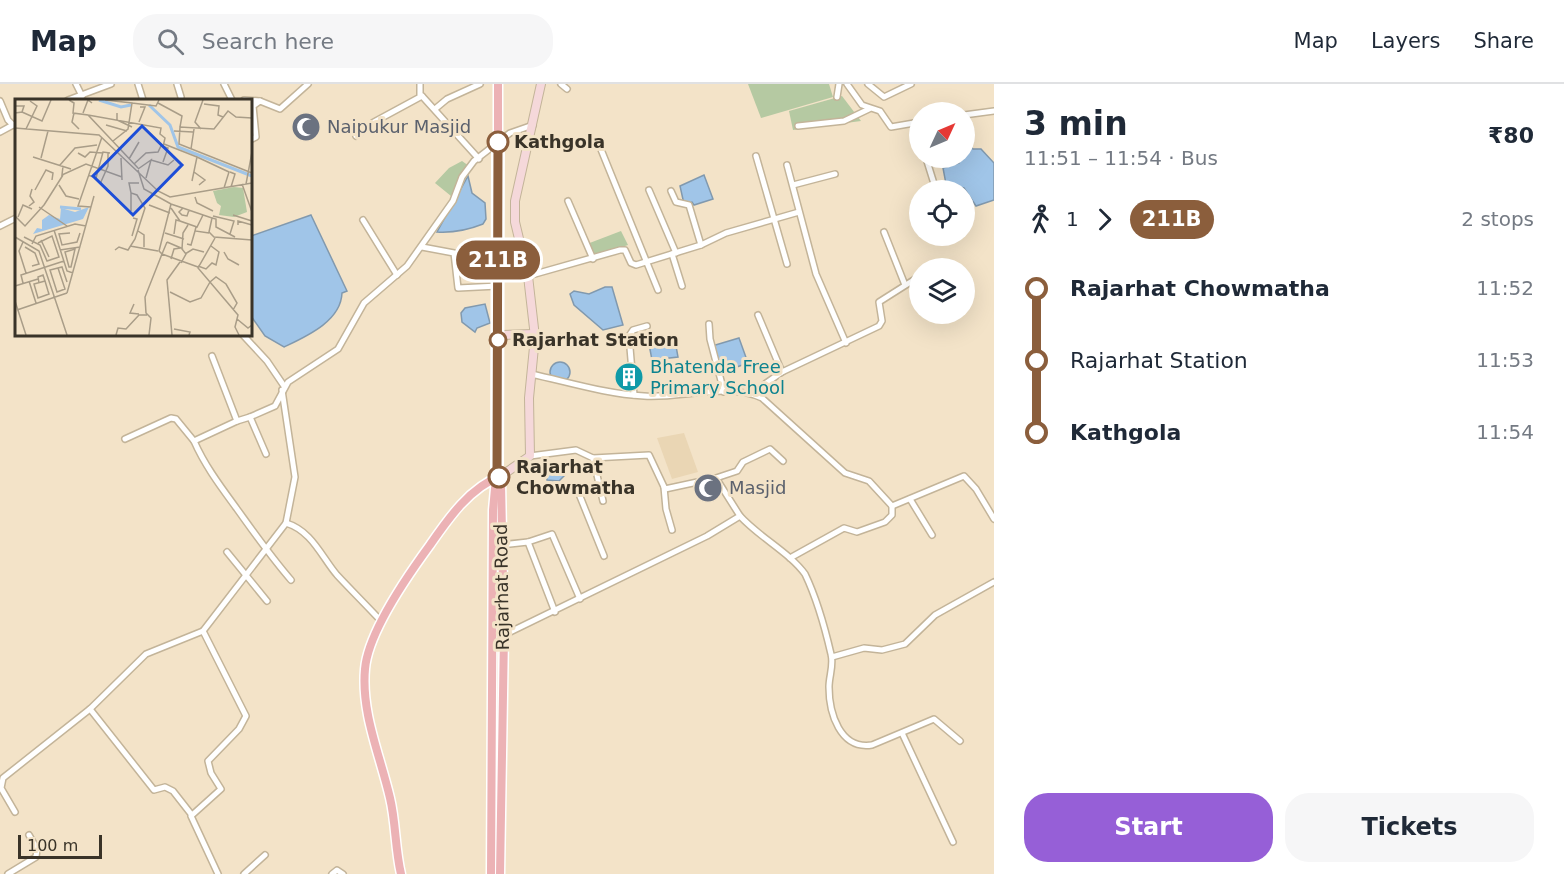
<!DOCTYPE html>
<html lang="en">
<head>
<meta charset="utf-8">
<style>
  :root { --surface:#fff; --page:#f6f6f7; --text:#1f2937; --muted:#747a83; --line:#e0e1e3; --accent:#965fd7 }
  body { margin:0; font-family:"DejaVu Sans",sans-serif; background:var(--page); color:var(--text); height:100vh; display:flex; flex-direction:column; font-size:22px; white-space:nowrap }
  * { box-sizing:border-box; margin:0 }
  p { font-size:20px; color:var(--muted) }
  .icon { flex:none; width:33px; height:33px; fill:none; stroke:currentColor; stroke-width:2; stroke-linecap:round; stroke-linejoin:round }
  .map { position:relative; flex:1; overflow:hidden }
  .details { display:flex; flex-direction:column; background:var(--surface); width:570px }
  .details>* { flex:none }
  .badge { padding:0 12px; border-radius:20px; font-size:21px; line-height:39px }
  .needle { width:39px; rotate:46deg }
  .controls { position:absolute; left:909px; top:18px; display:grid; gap:12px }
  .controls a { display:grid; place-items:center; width:66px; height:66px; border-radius:50%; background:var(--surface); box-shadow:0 6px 24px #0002; font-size:30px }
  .scale { position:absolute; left:18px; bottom:15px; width:84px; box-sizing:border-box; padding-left:6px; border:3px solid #393328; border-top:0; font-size:16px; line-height:21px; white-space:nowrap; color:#393328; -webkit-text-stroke:4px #f3e3c8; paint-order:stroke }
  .map>.badge { position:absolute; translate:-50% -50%; box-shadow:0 0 0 3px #fff }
  .legs { display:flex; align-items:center; gap:9px; height:66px; padding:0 30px; font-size:20px }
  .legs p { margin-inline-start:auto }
  .overview { display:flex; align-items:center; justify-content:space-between; height:102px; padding:0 30px }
  h1 { font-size:33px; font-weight:800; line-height:45px }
  .button { display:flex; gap:12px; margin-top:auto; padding:12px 30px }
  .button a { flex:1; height:69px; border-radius:24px; background:var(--accent); color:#fff; font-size:24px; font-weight:800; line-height:69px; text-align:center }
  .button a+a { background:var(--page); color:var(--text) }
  ul { padding:0 30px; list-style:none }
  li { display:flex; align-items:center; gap:21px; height:72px; font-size:22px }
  li i { display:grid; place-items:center; width:9px; height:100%; margin:0 8px; background:currentColor }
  li i::after { content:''; width:15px; height:15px; margin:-8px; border:4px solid; border-radius:50%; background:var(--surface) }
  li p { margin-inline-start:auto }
  li:first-child i { background:linear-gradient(#0000 50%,currentColor 0) }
  li:last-child i { background:linear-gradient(currentColor 50%,#0000 0) }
  header { display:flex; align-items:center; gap:36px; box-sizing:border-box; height:84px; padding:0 30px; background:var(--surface); border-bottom:2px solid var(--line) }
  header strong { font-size:28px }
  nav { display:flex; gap:33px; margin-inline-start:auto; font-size:21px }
  .search { width:420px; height:54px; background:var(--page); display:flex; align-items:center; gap:15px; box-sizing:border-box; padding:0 21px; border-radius:24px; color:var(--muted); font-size:22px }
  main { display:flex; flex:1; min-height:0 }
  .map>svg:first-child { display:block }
</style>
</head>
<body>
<header>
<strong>Map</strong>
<div class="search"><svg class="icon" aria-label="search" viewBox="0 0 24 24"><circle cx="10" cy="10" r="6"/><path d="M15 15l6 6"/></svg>Search here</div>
<nav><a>Map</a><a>Layers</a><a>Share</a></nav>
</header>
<main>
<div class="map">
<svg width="994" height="790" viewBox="0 0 994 790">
  <rect width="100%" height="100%" fill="#f3e3c8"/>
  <path fill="#ead6b4" d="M684 349 698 388 672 395 657 354Z"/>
  <g fill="#b5c9a2">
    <path d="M748 0H829L833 13 761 34Z"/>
    <path d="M842 12 861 37 793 46 789 27Z"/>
    <path d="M462 77 469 82 462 91 451 112 435 99 449 84Z"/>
    <path d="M621 147 628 161 592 173 587 160Z"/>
  </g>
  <g fill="#a0c5e8" stroke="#8199ae" stroke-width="1.5">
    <path d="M967 59 973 65H981L994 79V116L976 122 964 104 946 100 943 84 959 79 960 74H964L965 60Z"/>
    <path d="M704 91 713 115 694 121 692 118 684 120 680 102Z"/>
    <path d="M468 92 472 109 485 119 486 135 483 140C468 146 453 149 437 148Z"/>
    <path d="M311 131 347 207 342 209C341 237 307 252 284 263L265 252 251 232V152Z"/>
    <path d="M605 203H612L623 241 603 246 574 221 570 210 574 207 589 210Z"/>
    <path d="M485 220 490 239 477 244 475 248 462 238 461 229 465 224Z"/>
    <path d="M674 251 678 273 652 276 648 255Z"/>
    <path d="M739 254 748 279 720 289 712 262Z"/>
    <circle cx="560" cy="288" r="10"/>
    <path d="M565 383V391L559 397 547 396 546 384Z"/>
  </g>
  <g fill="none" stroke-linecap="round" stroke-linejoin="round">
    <g stroke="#c3b499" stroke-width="8">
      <g id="street">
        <path d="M76 0 82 12"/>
        <path d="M138 0 143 16"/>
        <path d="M177 0 181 13"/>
        <path d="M224 0 232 16"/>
        <path d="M561 0 567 5"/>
        <path d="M847 0 862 21 880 27 891 43 920 38"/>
        <path d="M868 0 884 13 911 0"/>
        <path d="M422 12 479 75"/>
        <path d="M837 13 839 0"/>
        <path d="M68 16 111 0"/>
        <path d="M244 16 260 17"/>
        <path d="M0 17 8 36 13 41 16 40"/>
        <path d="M435 25 447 15 480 0"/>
        <path d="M964 31 994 27"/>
        <path d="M914 39 920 55"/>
        <path d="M798 42 844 37 869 25"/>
        <path d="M0 48 13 41"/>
        <path d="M356 52 374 38 422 12H420V0"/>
        <path d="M250 56 256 53 253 22 260 17 280 25 308 0"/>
        <path d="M600 63 658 206"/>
        <path d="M756 72 787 180"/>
        <path d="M926 74 936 106"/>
        <path d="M787 81 816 190 846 259"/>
        <path d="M793 101 835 90"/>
        <path d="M649 106 676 169"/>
        <path d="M671 107 676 118 689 121 701 161"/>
        <path d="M568 117 593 175"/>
        <path d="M363 136 397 191"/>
        <path d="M0 142 16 134"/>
        <path d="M884 148 905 201"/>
        <path d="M955 152 956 153"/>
        <path d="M422 163 454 169 458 204 498 202"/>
        <path d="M672 170 682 202"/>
        <path d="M528 192 620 166H625L631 179 636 181 701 161 726 149 799 128"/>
        <path d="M758 231 782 288"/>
        <path d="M709 240 710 255 724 308"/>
        <path d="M242 250 267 277 284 302"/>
        <path d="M531 290C568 298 606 310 644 312 679 315 729 298 762 314L845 389 869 397 892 422 964 392 976 405 994 435"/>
        <path d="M282 306 295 393 286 439"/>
        <path d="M752 309 782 288 879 242 882 237 879 218 920 192"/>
        <path d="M634 311 629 252 633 246 647 242"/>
        <path d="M250 333 275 322 288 298 338 265 364 219 407 182 453 117 462 93 474 77 510 49 533 41"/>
        <path d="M237 337 250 333 266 370"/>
        <path d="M125 355 171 334 176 335 194 357 237 337 212 272"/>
        <path d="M194 357C205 382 221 403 237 425 255 450 271 473 291 496"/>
        <path d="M593 374 603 417"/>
        <path d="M716 394 737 387 743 378 770 365 783 377"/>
        <path d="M599 400 582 405 579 410 604 472"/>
        <path d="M664 403 666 425 672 446"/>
        <path d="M910 415 932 451"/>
        <path d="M740 432C759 453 790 469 805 490 817 515 825 544 831 570 834 581 829 592 829 603 829 629 840 666 872 661L934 635 960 657"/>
        <path d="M528 458 555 528"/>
        <path d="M500 461 528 458 552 450 580 515"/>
        <path d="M227 468 267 517"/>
        <path d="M790 474 844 444 857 448 885 438 892 431V422"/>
        <path d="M504 551 707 452 740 432 716 394 665 405 649 371 593 374 576 366 530 372"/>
        <path d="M832 573 864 564 882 566 905 560 935 531 994 498"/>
        <path d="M90 625 154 706 165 703 173 707 191 730"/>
        <path d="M902 649 953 758"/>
        <path d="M15 728 1 704 3 694 90 625 146 570 203 547"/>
        <path d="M8 790 36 773 37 765 29 751"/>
        <path d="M218 790 191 732 221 705 211 689 208 677 239 645 246 632 203 547 286 439C312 447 321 472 337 491 352 507 367 522 382 538"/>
        <path d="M244 790 265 771"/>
        <path d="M332 790 337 786 343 790"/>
      </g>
    </g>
    <g stroke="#c3b499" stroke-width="10">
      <g id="secondary">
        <path d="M502 251 534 250"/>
        <path d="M501 392 530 372 529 314 535 253 528 192 515 138V117L541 0"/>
      </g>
    </g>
    <g stroke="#fff" stroke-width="11">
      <g id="primary">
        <path d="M401 790C395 765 396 739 390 714 380 671 361 629 365 585 368 548 408 491 430 461 448 435 470 403 501 392"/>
        <path d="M491 790 493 426 498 372V0"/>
        <path d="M500 790 504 551 501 398"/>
      </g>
    </g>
    <use href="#street" stroke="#fff" stroke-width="5"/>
    <use href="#secondary" stroke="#f5d8da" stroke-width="8"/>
    <use href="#primary" stroke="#ecb2b5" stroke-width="8"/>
  </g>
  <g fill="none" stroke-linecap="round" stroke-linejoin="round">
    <g stroke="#fff" stroke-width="14">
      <path id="line-1" d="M498 58 497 393H499"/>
    </g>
    <use href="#line-1" stroke="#8b5e3c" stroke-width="9"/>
  </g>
  <defs>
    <g id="mosque-disc" transform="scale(1.5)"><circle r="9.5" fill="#6b7280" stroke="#f3e3c8"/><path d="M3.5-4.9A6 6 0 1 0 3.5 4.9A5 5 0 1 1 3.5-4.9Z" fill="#fff"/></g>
    <g id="building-disc" transform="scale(1.5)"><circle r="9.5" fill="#0f9aa8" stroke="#f3e3c8"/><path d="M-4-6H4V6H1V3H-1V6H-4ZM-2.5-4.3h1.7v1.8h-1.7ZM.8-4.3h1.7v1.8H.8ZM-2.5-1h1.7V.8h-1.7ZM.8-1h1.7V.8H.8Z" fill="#fff"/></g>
  </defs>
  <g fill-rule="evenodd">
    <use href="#mosque-disc" x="306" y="43"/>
    <use href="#building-disc" x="629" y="293"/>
    <use href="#mosque-disc" x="708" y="404"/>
  </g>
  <g fill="#fff" stroke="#8b5e3c" stroke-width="3">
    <circle cx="498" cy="58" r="10"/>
    <circle cx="498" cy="256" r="8"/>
    <circle cx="499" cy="393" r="10"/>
  </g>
  <g text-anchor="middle" stroke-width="6" stroke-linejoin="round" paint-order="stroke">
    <g font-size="18" fill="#5b616d" stroke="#f3e3c8" text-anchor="start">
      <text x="327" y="49">Naipukur Masjid</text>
      <text x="729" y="410">Masjid</text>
    </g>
    <g font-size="18" font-weight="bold" fill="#393328" stroke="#f3e3c8" text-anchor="start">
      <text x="514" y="64">Kathgola</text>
      <text x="512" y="262">Rajarhat Station</text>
      <text x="516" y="389">Rajarhat<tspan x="516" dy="21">Chowmatha</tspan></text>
    </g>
    <g font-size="18" fill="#0d838f" stroke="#f3e3c8" text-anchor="start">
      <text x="650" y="289">Bhatenda Free<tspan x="650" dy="21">Primary School</tspan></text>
    </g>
    <g font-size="18" fill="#393328" stroke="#f3e3c8">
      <text transform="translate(502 503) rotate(-91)" y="6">Rajarhat Road</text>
    </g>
  </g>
  <g transform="translate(15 15)">
    <rect width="237" height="237" fill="#f3e3c8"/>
    <path d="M219 88 228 89 232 113 219 118 204 116 206 107 202 104 198 92Z" fill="#b5c9a2"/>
    <path d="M74 108 68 120 18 135 22 129 27 130V121L34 116 45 120 46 109 60 113Z" fill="#a0c5e8"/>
    <path fill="none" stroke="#a0c5e8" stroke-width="3" d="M84 1 106 8 116 6M134 6 155 26 163 48 237 77M45 108 66 110"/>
    <path fill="none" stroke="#a99d88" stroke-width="1.5" d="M54 1 59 4 58 14 73 16 123 69M90 1 117 4 113 30 98 42M117 4 141 7 144 1M143 4 167 17 165 28M189 5 204 7 203 16 208 18M7 13 27 22 36 1M0 14 7 13 9 7H1M59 14 57 23 64 30M68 14 73 1 77 4M102 14V21L117 28M73 16 146 29 145 35 150 39 148 48M237 19 221 18 213 12 199 30 165 28 164 45 237 74M124 23 130 8H125M91 26 112 32M0 29 84 36 143 92 155 98 237 84M11 30 22 7 15 2M186 30 180 23 188 1M159 32 178 33M149 45 182 58 177 82M176 50 179 30M63 54 70 58 75 53 88 54M18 58 56 70M182 58 214 73 209 89M26 59 33 32M106 59 107 81M114 60 124 43M136 61 153 66 159 61M119 65 131 54 143 53 146 47 153 49 148 63M45 66 60 49 82 46M48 67 47 76 71 65 107 78M123 70 136 61 131 79M123 71 129 90 156 105 197 119 194 133 199 138 237 141M179 73 190 81 184 86M215 73 220 75 216 88M73 76 81 79 88 53 95 54M85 85 93 67V54M227 85 237 113M231 85 237 53M44 86 51 97 64 100M20 91 31 71 38 74 37 81M180 98 182 104 198 112M29 106 48 76M134 106 155 114M14 107 19 103 15 97 17 90M24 108 52 127M76 108 63 107 87 38M156 109 165 122 182 128 188 116M168 109 164 113 167 116 172 117 174 111M116 112V94M218 116 237 122M0 117 10 127 29 106M198 117 219 122 215 135M3 118 8 106 17 110M197 119 201 120V128L220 138M223 126V122L237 126M181 128 180 132 194 134M39 131 52 172 58 174M123 132 129 136V148M55 134 44 135 47 146 62 143 65 134M150 134 169 140M159 135 161 121 165 122M117 137 122 120 118 119M0 138 24 152 52 236M9 138 25 146 32 162 44 158 37 137 23 144M200 139 183 169 223 216 220 228 224 236M26 141 34 158M8 143 4 152 11 174M152 143 147 155 183 168M152 143 166 149 159 150 156 160M17 145 21 137 60 125 71 127M172 145 176 146 180 132M115 147 143 152M10 148 20 154 24 165 17 167M60 150 56 168H54L50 153ZM45 151 65 148M100 151 104 148 113 151 120 140 130 109 122 96 116 94 114 84H124M209 153 213 160 224 166M170 155 178 150 189 153M166 164 171 155 167 150 168 134 173 126M183 167 191 170 197 164 201 166 204 153 196 147M43 169 50 190 42 193 35 171 47 168 52 183M14 182 21 204M195 183 201 178 211 185 222 204 218 211M8 184 6 176 49 162M24 184 23 178 28 176 30 182 33 192 34 195 23 199 19 185 30 182M0 187 23 180M155 193 175 203 186 199 195 183M52 194 79 97M0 202 11 236M119 205 115 214 124 215M2 211 52 194M222 220 233 229 237 226M159 230 175 233 174 236M101 236 103 229 111 230 124 216H132M134 236 136 219 131 214 130 198 147 155 144 152 156 105M157 236 152 181 165 163"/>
    <path fill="#1d4ed8" fill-opacity="0.15" stroke="#1d4ed8" stroke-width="3" d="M127 27 167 66 118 116 78 77Z"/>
    <rect width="237" height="237" fill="none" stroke="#393328" stroke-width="3"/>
  </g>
</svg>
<div class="controls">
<a><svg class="needle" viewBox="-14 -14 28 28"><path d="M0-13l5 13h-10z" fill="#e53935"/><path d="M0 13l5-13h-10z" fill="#747a83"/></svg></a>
<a><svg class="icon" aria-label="locate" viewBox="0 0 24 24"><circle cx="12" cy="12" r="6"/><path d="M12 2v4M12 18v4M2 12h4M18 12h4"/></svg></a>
<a><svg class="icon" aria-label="layers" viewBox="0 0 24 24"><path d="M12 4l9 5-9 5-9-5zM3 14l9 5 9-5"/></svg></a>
</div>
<div class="scale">100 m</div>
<b class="badge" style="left:498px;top:176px;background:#8b5e3c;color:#fff">211B</b>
</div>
<section class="details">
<div class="overview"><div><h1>3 min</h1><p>11:51 – 11:54 · Bus</p></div><b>₹80</b></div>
<div class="legs"><svg class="icon" aria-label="walk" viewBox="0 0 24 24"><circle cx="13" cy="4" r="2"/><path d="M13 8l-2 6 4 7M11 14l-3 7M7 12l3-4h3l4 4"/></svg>1<svg class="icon" aria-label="forward" viewBox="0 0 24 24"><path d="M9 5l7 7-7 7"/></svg><b class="badge" style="background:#8b5e3c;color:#fff">211B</b><p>2 stops</p></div>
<ul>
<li><i style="color:#8b5e3c"></i><b>Rajarhat Chowmatha</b><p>11:52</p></li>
<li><i style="color:#8b5e3c"></i><span>Rajarhat Station</span><p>11:53</p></li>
<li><i style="color:#8b5e3c"></i><b>Kathgola</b><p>11:54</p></li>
</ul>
<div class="button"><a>Start</a><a>Tickets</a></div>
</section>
</main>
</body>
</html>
